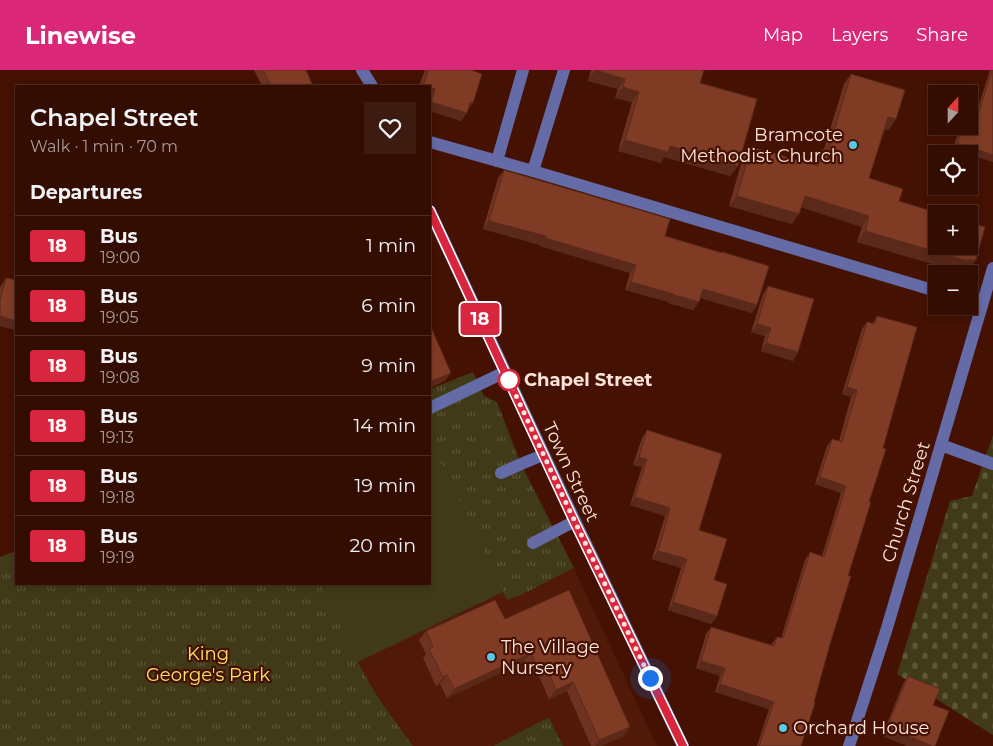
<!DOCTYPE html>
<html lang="en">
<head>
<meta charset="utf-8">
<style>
  :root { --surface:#330d02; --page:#3e1b11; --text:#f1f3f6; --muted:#a99c99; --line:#4e2d24; --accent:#db2777 }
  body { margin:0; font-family:Montserrat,sans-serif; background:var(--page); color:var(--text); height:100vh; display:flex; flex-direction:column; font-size:19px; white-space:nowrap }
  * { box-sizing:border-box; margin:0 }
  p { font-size:16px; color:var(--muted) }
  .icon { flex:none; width:28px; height:28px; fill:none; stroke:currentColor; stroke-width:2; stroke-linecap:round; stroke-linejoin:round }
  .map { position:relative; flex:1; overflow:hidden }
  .panel { position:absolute; left:15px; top:15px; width:416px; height:500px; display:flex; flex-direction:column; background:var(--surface); border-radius:0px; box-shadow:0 2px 8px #0003,0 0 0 1px var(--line) }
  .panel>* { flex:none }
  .badge { padding:0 10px; border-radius:4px; font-size:18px; line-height:32px }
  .needle { width:32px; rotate:21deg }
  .fabs { position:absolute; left:928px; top:15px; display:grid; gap:10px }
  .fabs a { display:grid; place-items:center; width:50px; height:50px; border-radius:0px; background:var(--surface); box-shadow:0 2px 8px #0003,0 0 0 1px var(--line); font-size:25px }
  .you { position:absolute; width:25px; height:25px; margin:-12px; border:4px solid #fff; border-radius:50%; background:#1a73e8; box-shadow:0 0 0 8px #1a73e833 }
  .map>.badge { position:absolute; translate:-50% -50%; box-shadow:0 0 0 2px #fff }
  h2 { padding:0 15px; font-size:19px; line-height:45px }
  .round { display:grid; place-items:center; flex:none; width:52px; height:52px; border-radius:0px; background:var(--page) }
  .summary { display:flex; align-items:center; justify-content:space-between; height:85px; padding:0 15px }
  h1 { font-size:24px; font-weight:600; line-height:38px }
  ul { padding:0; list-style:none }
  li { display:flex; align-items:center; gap:15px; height:60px; padding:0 15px; border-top:1px solid var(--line) }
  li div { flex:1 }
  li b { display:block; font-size:19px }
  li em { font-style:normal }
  li .badge { min-width:55px; font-weight:700; text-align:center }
  header { display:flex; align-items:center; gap:30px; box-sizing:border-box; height:70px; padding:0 25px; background:var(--accent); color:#fff }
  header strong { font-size:24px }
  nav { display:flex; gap:28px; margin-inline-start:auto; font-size:18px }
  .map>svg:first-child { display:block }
</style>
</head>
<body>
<header>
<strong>Linewise</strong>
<nav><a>Map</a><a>Layers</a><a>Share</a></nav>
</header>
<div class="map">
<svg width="993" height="676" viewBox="0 0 993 676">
  <defs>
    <pattern id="cemetery-stones" width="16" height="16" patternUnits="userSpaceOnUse" patternTransform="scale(1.25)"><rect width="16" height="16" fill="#413a18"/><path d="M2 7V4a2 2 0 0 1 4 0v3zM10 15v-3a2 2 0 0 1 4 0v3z" fill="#5d5639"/></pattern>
    <pattern id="park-tufts" width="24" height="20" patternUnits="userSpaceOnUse" patternTransform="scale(1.25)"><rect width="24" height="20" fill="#413a18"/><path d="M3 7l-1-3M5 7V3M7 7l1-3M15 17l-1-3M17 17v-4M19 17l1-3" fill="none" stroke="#5d5639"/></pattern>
  </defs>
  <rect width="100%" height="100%" fill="#441102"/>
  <path fill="#511907" d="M574 498 657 676H563L549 647 493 676H413L396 654 367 609 358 592 503 522 507 530 521 525Z"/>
  <path fill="url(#cemetery-stones)" d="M993 365V665L897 604 950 431 972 426Z"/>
  <g fill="url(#park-tufts)">
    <path d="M473 302 484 326 497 332 521 394 574 498 521 525 507 530 503 522 358 592C373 622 393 649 413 676H0V487L16 481V514H430V319Z"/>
    <path d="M549 647 563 676H493Z"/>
  </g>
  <path fill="#413a18" d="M430 370 503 521 358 592 320 514H430Z"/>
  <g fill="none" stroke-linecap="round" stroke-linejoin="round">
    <g stroke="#646ba6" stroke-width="12">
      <path d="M362 0 372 16"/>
      <path d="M430 72 533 101 936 221"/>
      <path d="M497 91 523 0"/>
      <path d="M533 101 564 0"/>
      <path d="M430 141 575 451 683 676"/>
      <path d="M969 230 982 234"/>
      <path d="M430 338 505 302"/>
      <path d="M941 375 993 394"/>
      <path d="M501 403 521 394 543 385"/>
      <path d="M533 473 575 451"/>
      <path d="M849 676 887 558 993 198"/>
    </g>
  </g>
  <g fill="#6e3320">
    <path d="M254 0H306L313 16H262Z"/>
    <path d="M425 0H471L467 41 461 51 430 41V16H419Z"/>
    <path d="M591 0H704L700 13 738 96 730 106 664 87 661 93 618 81 632 32 615 28 618 19 588 11Z"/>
    <path d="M990 0H993V92L969 84 953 79 960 56H969L976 44Z"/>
    <path d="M851 4 889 60 885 59 869 108 976 190 968 201H957L857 172 862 157 801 137 792 154 729 136 743 87 751 77 814 95 816 90 824 79 844 14Z"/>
    <path d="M504 100 665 166 722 183V182L757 235 752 243 700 228 693 240 668 233 669 232 625 220 630 203 540 176V175L483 159 498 108Z"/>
    <path d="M6 208 16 210V260L0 256V217Z"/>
    <path d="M768 216 798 282 793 291 761 281 765 266 751 262 763 224Z"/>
    <path d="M877 246 883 378 830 574 801 676H757L769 639 715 622 720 606 696 598 706 564 711 557 771 575 777 567 781 568 805 490 810 482 822 486 841 423 815 414 827 376 832 369 839 371 851 327 842 324 862 259 867 252 872 254Z"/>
    <path d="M647 360 699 460 714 510 717 546 711 554 668 540 681 498 652 489 665 446 630 435 642 397 633 395 642 368Z"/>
    <path d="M569 520 624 666 601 676H591L567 621 549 629 537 602 530 605 524 592 447 628 440 614 436 616 423 588 426 584 419 570 426 561 505 549Z"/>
    <path d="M908 606 933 635 882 666 903 614Z"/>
  </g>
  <g fill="#5a291a">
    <path d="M595 0 625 9 618 19 588 11Z"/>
    <path d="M623 17 639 22 632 32 615 28Z"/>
    <path d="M430 18 435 19 430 27Z"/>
    <path d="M431 32 467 43 461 51 430 41V34Z"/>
    <path d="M470 32 473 33 467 41Z"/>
    <path d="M888 47 896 49 889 60 881 58Z"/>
    <path d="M625 70 670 76 738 96 730 106 664 87 661 93 618 81Z"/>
    <path d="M957 73 993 85V92L969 84 953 79Z"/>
    <path d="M737 126 799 144 792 154 729 136Z"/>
    <path d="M805 126 869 146 862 157 797 136Z"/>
    <path d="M489 151 546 166 540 175 483 159Z"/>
    <path d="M865 161 976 190 968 201H957L857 172Z"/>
    <path d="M545 168 636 195 630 203 540 176Z"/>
    <path d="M631 212 674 224 669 232 625 220Z"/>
    <path d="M703 219 757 235 752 243 697 227Z"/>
    <path d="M674 225 699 232 693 240 668 233Z"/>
    <path d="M0 246 16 251V260L0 256Z"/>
    <path d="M757 254 771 258 765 266 751 262Z"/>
    <path d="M766 273 798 282 793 291 761 281Z"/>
    <path d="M451 303 445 311 430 318V312Z"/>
    <path d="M847 317 857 320 851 327 842 324Z"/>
    <path d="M639 387 647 389 642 397 633 395Z"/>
    <path d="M820 407 846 416 841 423 815 414Z"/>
    <path d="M635 427 670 438 665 446 630 435Z"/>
    <path d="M658 481 687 489 681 498 652 489Z"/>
    <path d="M673 532 717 546 711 554 668 540Z"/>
    <path d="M531 583 524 592 447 628 454 619Z"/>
    <path d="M701 591 725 598 720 606 696 598Z"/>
    <path d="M544 592 537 602 530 605 537 596Z"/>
    <path d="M447 605 440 614 436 616 443 607Z"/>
    <path d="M573 612 567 621 549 629 556 620Z"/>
    <path d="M720 614 774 632 769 639 715 622Z"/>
    <path d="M630 657 624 666 601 676H595L599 670Z"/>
    <path d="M887 657 932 676H907L882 666Z"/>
  </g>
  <g fill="#803b25" stroke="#5a291a">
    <path d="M263 0H306L313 16H271Z"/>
    <path d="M428 0H471L482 4 473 33 470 32 467 43 431 32 435 19 430 18V16H423Z"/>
    <path d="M595 0H704L700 13 757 29 738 96 670 76 668 82 625 70 639 22 623 17 625 9Z"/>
    <path d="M992 0H993V85L957 73 963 56H969V42L978 45Z"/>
    <path d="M851 4 905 20 896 49 888 47 869 108 903 119 899 131 941 144H936V176H969V152L985 157 976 190H964L865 161 869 146 805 126 799 144 737 126 751 77 818 96 823 79 828 81Z"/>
    <path d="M504 100 670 149 665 166 722 183V182L769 196 757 235 703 219 699 232 674 225V224L631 212 636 195 545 168 546 166 489 151Z"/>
    <path d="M6 208 16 210V251L0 246V230Z"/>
    <path d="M768 216 814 229 798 282 766 273 771 258 757 254Z"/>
    <path d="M877 246 917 257 883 378 886 379 869 432H871L848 506H851L830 574 814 632 815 633 801 676H759L774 632 720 614 725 598 701 591 711 557 774 576 777 567 783 568 810 482 824 487 846 416 820 407 832 369 842 372 857 320 847 317 867 252 875 254Z"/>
    <path d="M430 255 451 303 430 312Z"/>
    <path d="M647 360 722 384 699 460 727 469 714 510 727 514 717 546 673 532 687 489 658 481 670 438 635 427 647 389 639 387Z"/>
    <path d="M569 520 630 657 599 670 573 612 556 620 544 592 537 596 531 583 454 619 447 605 443 607 429 579 433 577 426 561 495 530 505 549Z"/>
    <path d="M908 606 940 619 933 635 949 641 935 676H932L887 657Z"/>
  </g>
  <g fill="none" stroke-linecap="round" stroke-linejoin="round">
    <g stroke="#fff" stroke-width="11">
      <path id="line" d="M430 141 574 451 683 676"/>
    </g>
    <use href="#line" stroke="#d7263d" stroke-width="8"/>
    <path stroke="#fde3db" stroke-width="5" stroke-dasharray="0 9" d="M509 310 505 302 567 435 650 608"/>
  </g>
  <g fill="#59c8e5" stroke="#441102" stroke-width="2">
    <circle cx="853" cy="75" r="5"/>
    <circle cx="491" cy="587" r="5"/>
    <circle cx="783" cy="658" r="5"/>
  </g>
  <circle fill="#fff" stroke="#d7263d" stroke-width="2.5" cx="509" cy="310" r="10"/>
  <g text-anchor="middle" stroke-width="4.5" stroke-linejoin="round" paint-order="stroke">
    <g font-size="18" fill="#fde3db" stroke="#441102" text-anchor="start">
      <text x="843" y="71" text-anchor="end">Bramcote<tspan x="843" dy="21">Methodist Church</tspan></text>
      <text x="501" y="583">The Village<tspan x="501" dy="21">Nursery</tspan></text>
      <text x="793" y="664">Orchard House</text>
    </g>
    <g font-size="18" font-weight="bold" fill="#fde3db" stroke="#441102" text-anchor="start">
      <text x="524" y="316">Chapel Street</text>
    </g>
    <g font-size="18" fill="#fde3db" stroke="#441102">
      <text transform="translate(571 402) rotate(65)" y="6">Town Street</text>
      <text transform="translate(906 432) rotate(-73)" y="6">Church Street</text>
    </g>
    <g font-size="18" fill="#fce36c" stroke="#441102">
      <text x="208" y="590">King<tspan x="208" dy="21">George's Park</tspan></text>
    </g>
  </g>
</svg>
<div class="fabs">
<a><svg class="needle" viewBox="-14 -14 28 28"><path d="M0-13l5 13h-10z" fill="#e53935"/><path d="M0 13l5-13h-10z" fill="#a99c99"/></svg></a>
<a><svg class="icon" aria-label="locate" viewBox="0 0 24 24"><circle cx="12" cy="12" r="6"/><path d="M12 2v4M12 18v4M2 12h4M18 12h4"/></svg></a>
<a>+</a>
<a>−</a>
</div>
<div class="you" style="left:650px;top:608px"></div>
<b class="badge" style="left:480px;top:249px;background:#d7263d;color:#fff">18</b>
<section class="panel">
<div class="summary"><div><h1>Chapel Street</h1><p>Walk · 1 min · 70 m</p></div><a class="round"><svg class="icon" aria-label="heart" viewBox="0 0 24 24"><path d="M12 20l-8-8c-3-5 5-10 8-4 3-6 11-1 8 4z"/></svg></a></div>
<h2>Departures</h2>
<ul>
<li><span class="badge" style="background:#d7263d;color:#fff">18</span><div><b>Bus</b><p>19:00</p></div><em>1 min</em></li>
<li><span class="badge" style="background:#d7263d;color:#fff">18</span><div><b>Bus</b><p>19:05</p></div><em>6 min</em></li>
<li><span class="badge" style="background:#d7263d;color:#fff">18</span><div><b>Bus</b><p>19:08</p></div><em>9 min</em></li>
<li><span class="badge" style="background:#d7263d;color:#fff">18</span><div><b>Bus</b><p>19:13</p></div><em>14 min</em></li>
<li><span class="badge" style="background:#d7263d;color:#fff">18</span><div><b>Bus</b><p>19:18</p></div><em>19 min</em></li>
<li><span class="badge" style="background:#d7263d;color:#fff">18</span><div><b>Bus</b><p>19:19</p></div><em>20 min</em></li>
</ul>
</section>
</div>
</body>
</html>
